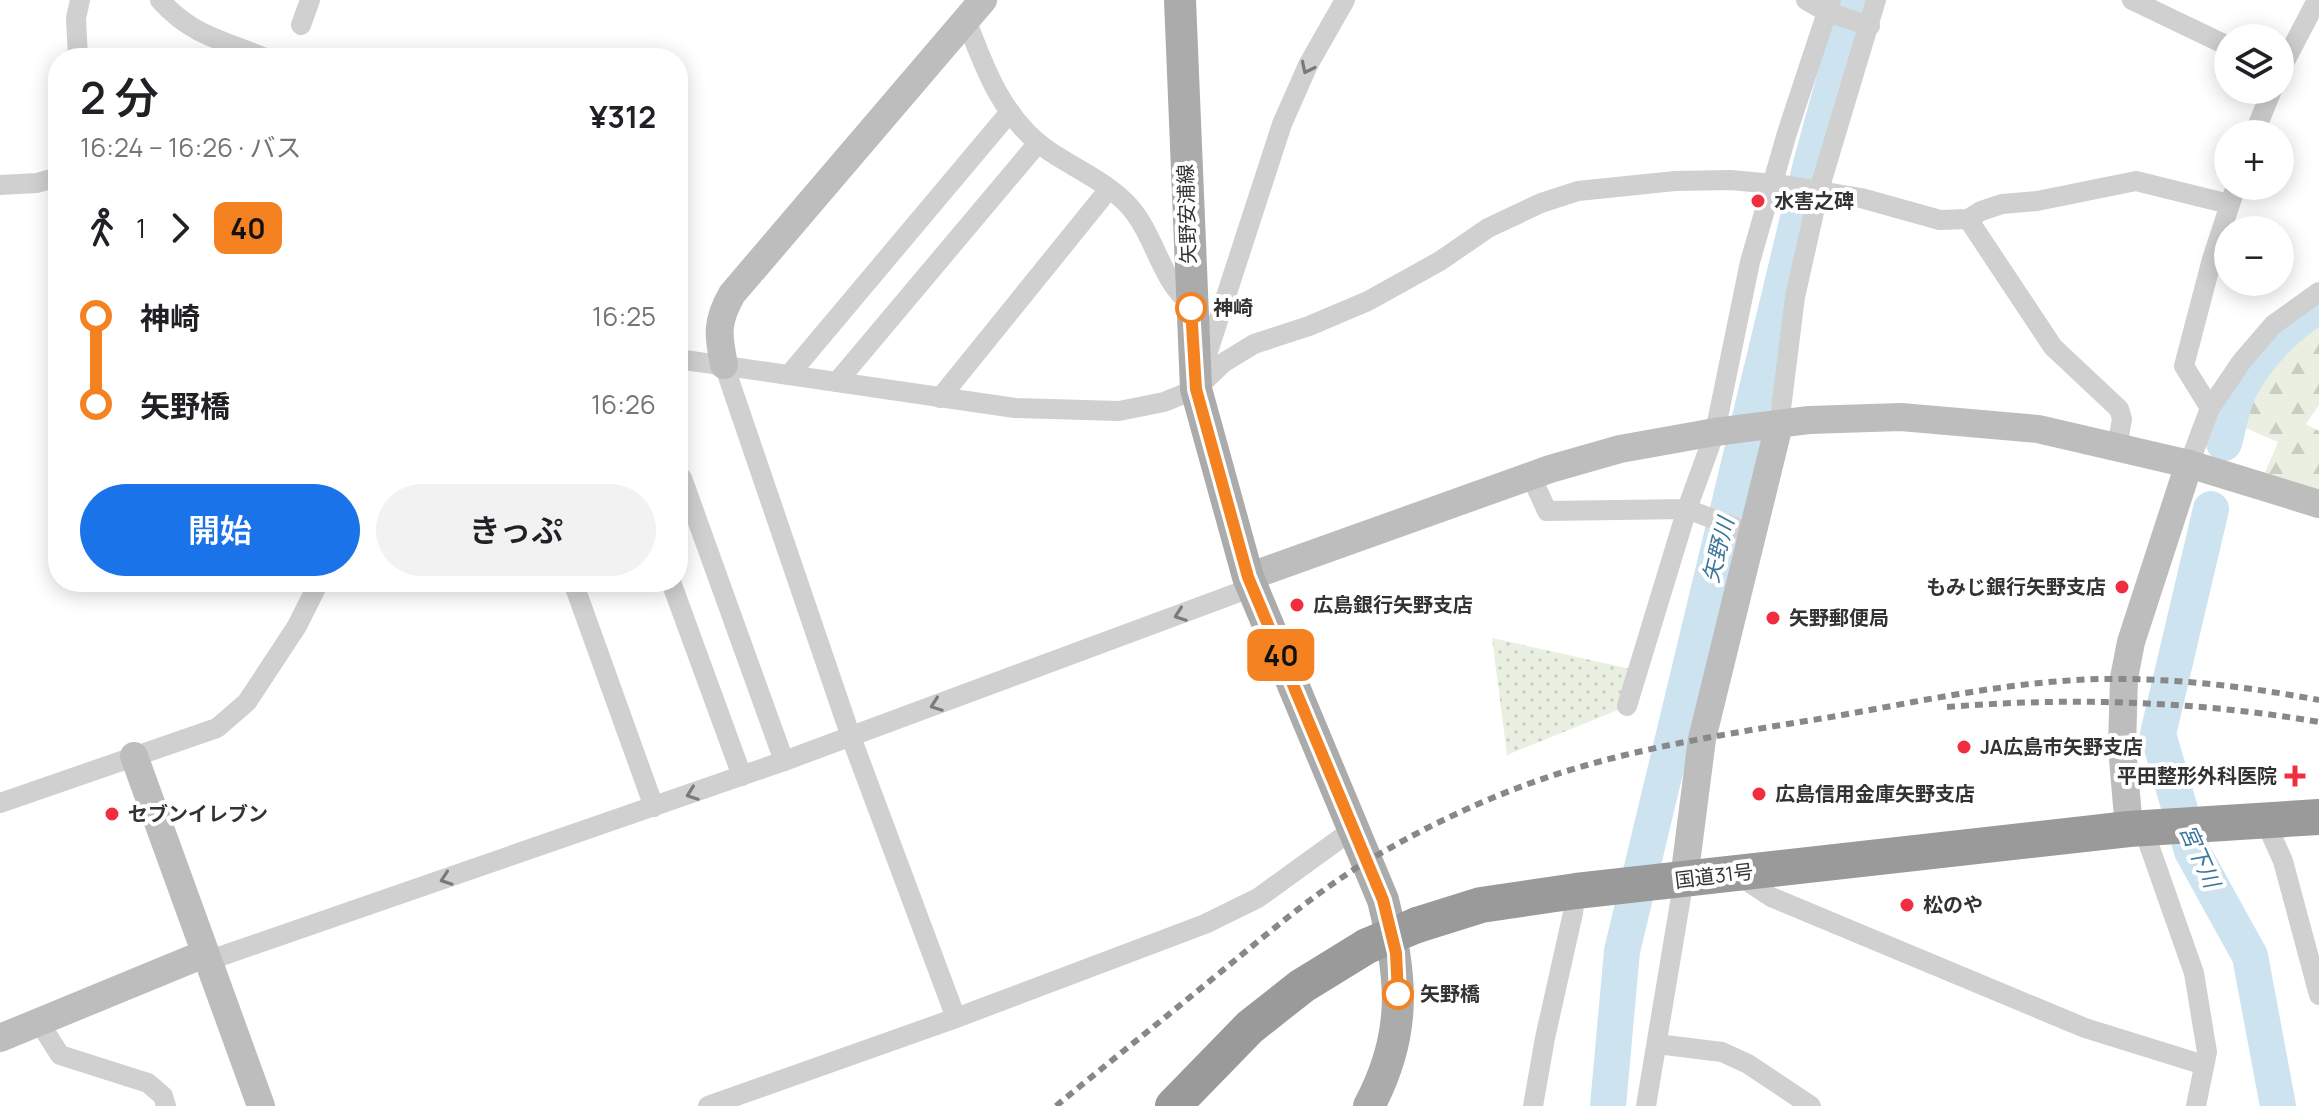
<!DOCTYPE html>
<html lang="ja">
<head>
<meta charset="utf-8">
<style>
  :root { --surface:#fff; --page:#f2f2f2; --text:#202124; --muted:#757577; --accent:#1a73e8 }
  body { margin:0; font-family:Manrope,"Noto Sans JP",sans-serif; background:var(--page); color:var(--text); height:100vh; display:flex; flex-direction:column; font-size:30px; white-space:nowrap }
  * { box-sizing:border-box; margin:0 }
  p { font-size:26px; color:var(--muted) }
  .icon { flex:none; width:44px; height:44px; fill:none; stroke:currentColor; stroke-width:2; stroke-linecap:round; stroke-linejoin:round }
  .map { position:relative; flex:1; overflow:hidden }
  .drawer { position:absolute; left:48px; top:48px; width:640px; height:544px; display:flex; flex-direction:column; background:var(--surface); border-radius:32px; box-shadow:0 4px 20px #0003 }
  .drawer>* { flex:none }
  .badge { padding:0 16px; border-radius:12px; font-size:28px; line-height:52px }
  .tools { position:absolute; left:2214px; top:24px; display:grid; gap:16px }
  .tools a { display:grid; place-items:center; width:80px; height:80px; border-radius:50%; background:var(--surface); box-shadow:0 4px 20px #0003; font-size:40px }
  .map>.badge { position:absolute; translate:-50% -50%; box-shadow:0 0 0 4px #fff }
  .legs { display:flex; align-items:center; gap:12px; height:88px; padding:0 32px; font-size:26px }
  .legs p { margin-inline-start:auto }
  .headline { display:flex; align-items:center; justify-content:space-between; height:136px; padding:0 32px }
  h1 { font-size:44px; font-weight:600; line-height:60px }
  .button { display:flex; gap:16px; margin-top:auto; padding:16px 32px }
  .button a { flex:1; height:92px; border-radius:48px; background:var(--accent); color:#fff; font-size:32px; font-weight:600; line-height:92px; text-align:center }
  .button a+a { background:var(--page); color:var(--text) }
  ul { padding:0 32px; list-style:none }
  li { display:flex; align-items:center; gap:28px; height:88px; font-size:30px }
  li i { display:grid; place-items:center; width:12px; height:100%; margin:0 10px; background:currentColor }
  li i::after { content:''; width:20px; height:20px; margin:-10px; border:6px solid; border-radius:50%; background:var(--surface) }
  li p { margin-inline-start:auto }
  li:first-child i { background:linear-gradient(#0000 50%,currentColor 0) }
  li:last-child i { background:linear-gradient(currentColor 50%,#0000 0) }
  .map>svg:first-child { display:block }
</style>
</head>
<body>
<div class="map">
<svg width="2319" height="1106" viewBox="0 0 2319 1106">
  <defs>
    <pattern id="forest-firs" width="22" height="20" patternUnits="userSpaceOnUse" patternTransform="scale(2)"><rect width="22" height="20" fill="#e9f0e1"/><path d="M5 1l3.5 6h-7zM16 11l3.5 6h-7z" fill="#c8cec2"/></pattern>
    <pattern id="park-dots" width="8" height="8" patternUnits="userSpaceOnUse" patternTransform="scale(2)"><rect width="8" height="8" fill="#e9f0e1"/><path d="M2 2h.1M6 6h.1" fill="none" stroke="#c8cec2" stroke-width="1.8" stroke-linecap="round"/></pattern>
  </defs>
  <rect width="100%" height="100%" fill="#fff"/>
  <path fill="url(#forest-firs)" d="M2319 319V405L2306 424 2319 431V490L2264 475 2278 442 2236 424 2285 344Z"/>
  <path fill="url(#park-dots)" d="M1492 638 1631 669 1618 710 1507 755Z"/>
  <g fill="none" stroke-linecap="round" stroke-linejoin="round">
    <g stroke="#cde3f0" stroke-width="36">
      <path d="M2224 443C2229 425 2232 404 2240 388 2258 354 2288 325 2319 305"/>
      <path d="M2211 509 2158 734 2192 851 2250 956 2278 1106"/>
      <path d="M1608 1106 1622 951 1811 164 1856 0"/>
    </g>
    <g stroke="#d0d0d0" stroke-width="20">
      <path d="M160 0C192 36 223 40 265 58"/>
      <path d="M1806 0 1827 12 1870 26"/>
      <path d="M2132 0 2228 46"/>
      <path d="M966 19C984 68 1004 121 1049 151 1076 169 1107 182 1129 206 1155 235 1161 281 1190 303"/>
      <path d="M301 25 310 0"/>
      <path d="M78 58 76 18 80 0"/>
      <path d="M2280 71 2317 0"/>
      <path d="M2254 134 2272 90"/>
      <path d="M0 185 37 183 58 177"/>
      <path d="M1968 219 2053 347 2119 409 2122 419 2117 447"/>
      <path d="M678 359 1015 408 1119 411 1164 402 1196 389 1223 363 1254 344 1309 326 1368 301 1440 261 1488 228 1541 203 1578 191 1675 181 1731 180 1784 185 1861 198 1940 220 1968 219 1981 211 2002 204 2037 201 2136 181 2229 204"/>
      <path d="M724 365 851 737 956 1018"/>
      <path d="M1202 370 1282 124 1308 65 1345 0"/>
      <path d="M789 375 1010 112"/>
      <path d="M837 382 1038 143"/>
      <path d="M940 398 1109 189"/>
      <path d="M2210 408 2184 366 2212 259 2236 186"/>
      <path d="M1779 425 1795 297 1819 190 1876 0"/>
      <path d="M2189 464 2210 408 2242 361 2273 325 2319 292"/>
      <path d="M1531 476 1547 511 1687 509 1752 534"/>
      <path d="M682 478 784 761"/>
      <path d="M573 582 654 807"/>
      <path d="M671 582 742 776"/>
      <path d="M1627 706 1687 509 1715 432 1750 262 1787 133 1831 0"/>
      <path d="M0 803 217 728 247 702 297 626 319 582"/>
      <path d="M2264 819 2283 861 2319 995"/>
      <path d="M2143 828 2194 973 2207 1052 2196 1106"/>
      <path d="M1738 875 1771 897 2085 1028 2204 1065"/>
      <path d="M207 961 787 760 1253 587"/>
      <path d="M39 1022 60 1055 148 1083 163 1096 166 1106"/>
      <path d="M1657 1044 1722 1052 1748 1064 1811 1106"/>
      <path d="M708 1106 956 1018 1205 924 1258 898 1352 830"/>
      <path d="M1533 1106 1545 1038 1573 913 1576 891"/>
      <path d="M1646 1106 1684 879"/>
    </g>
    <g stroke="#bdbdbd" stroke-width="28">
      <path d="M724 365C718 335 716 322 732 294L983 0"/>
      <path d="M1248 577 1550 469 1620 449 1715 432 1809 420 1901 417 2038 429 2189 464 2319 504"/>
      <path d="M134 756 261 1106"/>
      <path d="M2129 829 2122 747 2124 678 2131 642 2189 464"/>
      <path d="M1684 879 1702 739 1779 425"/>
      <path d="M0 1038 204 954"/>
    </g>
    <path stroke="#ababab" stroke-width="32" d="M1180 0 1196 389 1248 577 1383 900C1402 977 1408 1033 1369 1106"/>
    <g stroke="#9a9a9a" stroke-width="36">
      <path d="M1417 925 1481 905 1576 891 2129 829 2319 817"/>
      <path d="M1173 1106 1250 1027 1302 986 1367 946"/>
    </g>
    <g stroke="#888" stroke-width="6" stroke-dasharray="8 6" stroke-linecap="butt">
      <path d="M1947 707C2071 697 2196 701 2319 722"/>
      <path d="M1056 1106C1113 1059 1171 1013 1228 966 1279 924 1331 880 1390 848 1452 813 1519 784 1587 765 1665 743 1745 731 1825 718 1924 701 2026 677 2127 679 2191 680 2255 688 2319 700"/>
    </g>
    <path stroke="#9a9a9a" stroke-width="36" d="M1367 946 1417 925"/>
  </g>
  <defs><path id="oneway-chevron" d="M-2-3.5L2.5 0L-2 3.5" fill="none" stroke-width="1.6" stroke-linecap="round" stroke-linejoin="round" transform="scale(2)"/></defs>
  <g stroke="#7a7a7a">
    <use href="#oneway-chevron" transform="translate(1307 68) rotate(116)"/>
    <use href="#oneway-chevron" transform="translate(1180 615) rotate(160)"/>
    <use href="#oneway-chevron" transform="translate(936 705) rotate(160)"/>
    <use href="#oneway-chevron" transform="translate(692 794) rotate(160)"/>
    <use href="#oneway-chevron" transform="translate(446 879) rotate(161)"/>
  </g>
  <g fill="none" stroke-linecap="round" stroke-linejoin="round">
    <g stroke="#fff" stroke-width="18">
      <path id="line-1" d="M1191 308 1196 389 1248 577 1383 900 1396 953 1398 994"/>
    </g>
    <use href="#line-1" stroke="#f58220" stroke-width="12"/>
  </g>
  <g fill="#f02e3f" stroke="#fff" stroke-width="3">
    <circle cx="1758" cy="201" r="8"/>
    <circle cx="2122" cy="587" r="8"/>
    <circle cx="1297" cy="605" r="8"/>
    <circle cx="1773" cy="618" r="8"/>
    <circle cx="1964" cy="747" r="8"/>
    <path d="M2291 764h8v8h8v8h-8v8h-8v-8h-8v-8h8z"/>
    <circle cx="1759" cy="794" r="8"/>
    <circle cx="112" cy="814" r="8"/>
    <circle cx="1907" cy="905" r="8"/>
  </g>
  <g fill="#fff" stroke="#f58220" stroke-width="4">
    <circle cx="1191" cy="308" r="14"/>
    <circle cx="1398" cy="994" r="14"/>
  </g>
  <g text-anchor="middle" stroke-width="8" stroke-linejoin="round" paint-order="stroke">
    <g font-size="20" font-weight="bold" fill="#333" stroke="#fff" text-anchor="start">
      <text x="1774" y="208">水害之碑</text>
      <text x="2106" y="594" text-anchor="end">もみじ銀行矢野支店</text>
      <text x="1313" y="612">広島銀行矢野支店</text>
      <text x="1789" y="625">矢野郵便局</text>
      <text x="1980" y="754">JA広島市矢野支店</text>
      <text x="2277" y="783" text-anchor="end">平田整形外科医院</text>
      <text x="1775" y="801">広島信用金庫矢野支店</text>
      <text x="128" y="821">セブンイレブン</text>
      <text x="1923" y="912">松のや</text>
    </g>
    <g font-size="20" fill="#333" stroke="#fff">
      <text transform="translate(1187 214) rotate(-92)" y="7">矢野安浦線</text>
      <text transform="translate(1714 876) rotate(-7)" y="7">国道31号</text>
    </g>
    <g font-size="20" font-weight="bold" fill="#333" stroke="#fff" text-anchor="start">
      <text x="1213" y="315">神崎</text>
      <text x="1420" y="1001">矢野橋</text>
    </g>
    <g font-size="22" font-style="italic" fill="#3a779c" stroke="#fff">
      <text transform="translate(1718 550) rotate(-76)" y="8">矢野川</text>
      <text transform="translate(2200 856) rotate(66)" y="8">宮下川</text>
    </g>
  </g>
</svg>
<div class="tools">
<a><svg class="icon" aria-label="layers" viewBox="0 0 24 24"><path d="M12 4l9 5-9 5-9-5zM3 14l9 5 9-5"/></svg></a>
<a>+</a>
<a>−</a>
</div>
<b class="badge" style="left:1281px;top:655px;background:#f58220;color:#111">40</b>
<section class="drawer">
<div class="headline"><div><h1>2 分</h1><p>16:24 – 16:26 · バス</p></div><b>¥312</b></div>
<div class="legs"><svg class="icon" aria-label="walk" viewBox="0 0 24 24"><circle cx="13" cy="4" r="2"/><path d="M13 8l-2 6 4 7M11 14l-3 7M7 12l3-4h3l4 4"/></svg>1<svg class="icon" aria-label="forward" viewBox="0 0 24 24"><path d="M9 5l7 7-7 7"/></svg><b class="badge" style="background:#f58220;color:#111">40</b></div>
<ul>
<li><i style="color:#f58220"></i><b>神崎</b><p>16:25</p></li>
<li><i style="color:#f58220"></i><b>矢野橋</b><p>16:26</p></li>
</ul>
<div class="button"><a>開始</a><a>きっぷ</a></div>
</section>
</div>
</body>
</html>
